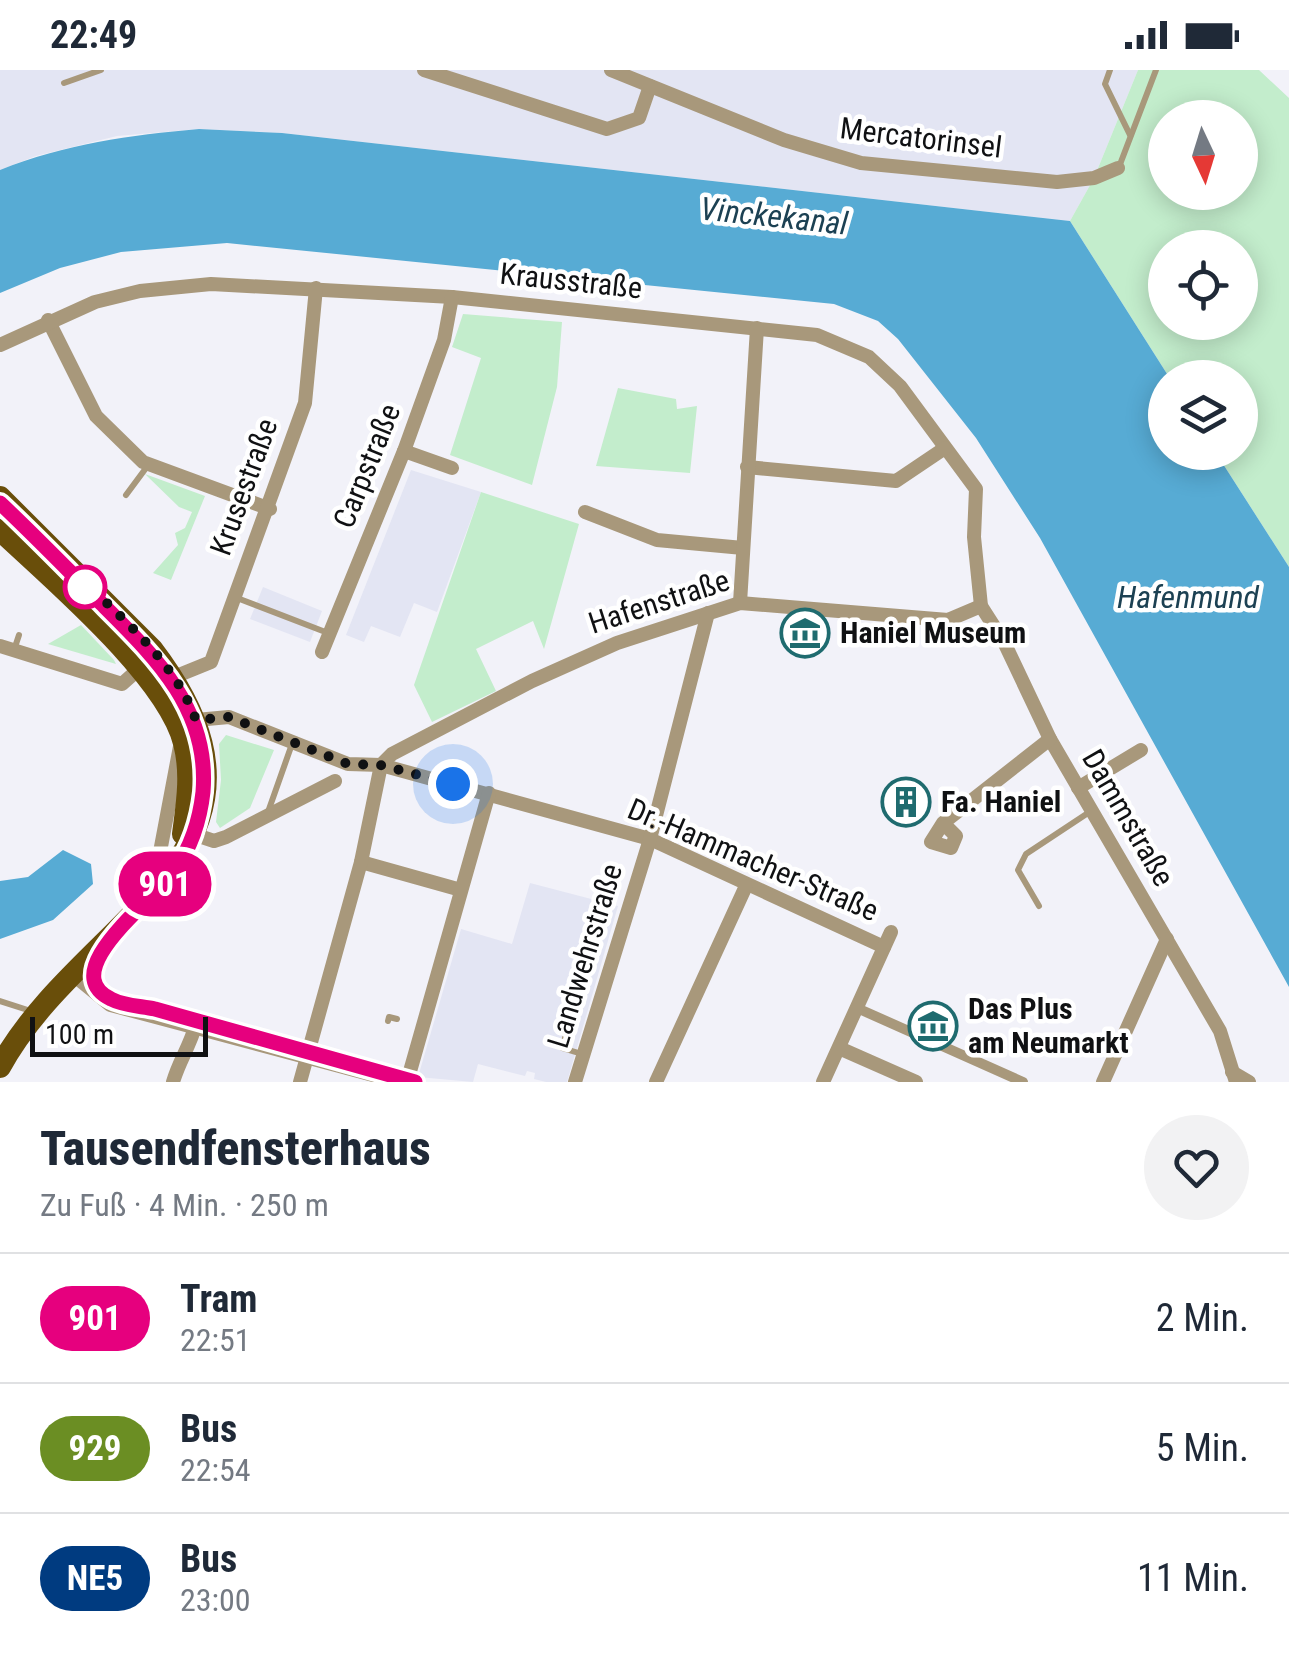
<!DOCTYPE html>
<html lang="de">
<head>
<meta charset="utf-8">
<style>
  :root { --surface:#fff; --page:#f2f2f3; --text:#1f2937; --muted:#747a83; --line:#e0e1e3 }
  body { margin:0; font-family:"Roboto Condensed",sans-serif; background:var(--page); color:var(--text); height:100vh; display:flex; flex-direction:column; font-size:38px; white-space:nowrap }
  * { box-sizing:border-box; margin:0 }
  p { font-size:32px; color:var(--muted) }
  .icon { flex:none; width:55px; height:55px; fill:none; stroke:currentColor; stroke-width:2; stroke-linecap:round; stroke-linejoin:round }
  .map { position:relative; height:1012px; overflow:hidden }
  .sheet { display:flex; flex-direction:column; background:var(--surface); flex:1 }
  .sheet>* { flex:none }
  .badge { padding:0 20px; border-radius:32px; font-size:35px; line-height:65px }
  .needle { width:65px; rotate:176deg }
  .tools { position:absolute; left:1148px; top:30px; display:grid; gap:20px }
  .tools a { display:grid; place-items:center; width:110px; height:110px; border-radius:50%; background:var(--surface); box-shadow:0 5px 25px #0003; font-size:50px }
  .scale { position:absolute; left:30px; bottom:25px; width:178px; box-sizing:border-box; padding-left:10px; border:5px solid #101113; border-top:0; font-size:28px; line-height:35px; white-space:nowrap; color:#101113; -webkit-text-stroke:8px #fff; paint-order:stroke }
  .you { position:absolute; width:50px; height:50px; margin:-25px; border:8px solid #fff; border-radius:50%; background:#1a73e8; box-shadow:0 0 0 15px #1a73e833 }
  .map>.badge { position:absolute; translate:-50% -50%; box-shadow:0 0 0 5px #fff }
  .round { display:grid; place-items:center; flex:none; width:105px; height:105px; border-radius:52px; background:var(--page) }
  .overview { display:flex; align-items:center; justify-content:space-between; height:170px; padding:0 40px }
  h1 { font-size:48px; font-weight:800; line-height:75px }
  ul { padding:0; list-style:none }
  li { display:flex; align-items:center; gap:30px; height:130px; padding:0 40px; border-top:2px solid var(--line) }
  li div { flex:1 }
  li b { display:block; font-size:38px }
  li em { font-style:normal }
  li .badge { min-width:110px; font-weight:700; text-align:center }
  .status { display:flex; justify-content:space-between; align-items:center; height:70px; padding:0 50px; background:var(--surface); direction:ltr }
  .status svg { height:28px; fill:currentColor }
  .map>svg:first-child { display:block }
</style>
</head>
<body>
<div class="status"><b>22:49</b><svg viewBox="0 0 49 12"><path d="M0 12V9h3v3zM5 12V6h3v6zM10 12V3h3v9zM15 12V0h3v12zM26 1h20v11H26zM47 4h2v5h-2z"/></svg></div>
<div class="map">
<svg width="1289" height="1012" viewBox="0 0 1289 1012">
  <rect width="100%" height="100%" fill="#f2f2f9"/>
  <g fill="#e3e5f3">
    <path d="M0 0H1138L1094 108 1070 151 282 63 199 59 117 66 36 86 0 100Z"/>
    <path d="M411 400 481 422 437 542 414 533 400 567 371 556 364 572 346 565Z"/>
    <path d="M263 517 322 541 310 572 250 549Z"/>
    <path d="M530 813 618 836 567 1012H546L534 1009 535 1003 527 1001 525 1006 478 994 473 1012 418 1007 461 859 512 874Z"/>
  </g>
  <g fill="#c3edcc" fill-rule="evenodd">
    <path d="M1138 0H1259L1289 28V497L1216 383 1240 382V308L1169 307 1070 151 1094 108ZM1165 48H1240V122H1165ZM1165 178H1240V252H1165Z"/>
    <path d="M463 244 562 252 557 317 532 415 450 385 481 288 452 277Z"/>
    <path d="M618 318 676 329 677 339 697 336 690 403 596 396Z"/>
    <path d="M145 404 205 426 171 510 153 503 178 475 175 463 185 458 192 442 179 437Z"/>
    <path d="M481 422 579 454 544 579 533 551 476 579 496 621 432 652 414 615Z"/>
    <path d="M81 555 114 590 116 594 48 574Z"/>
    <path d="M226 665 274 680 250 738 220 758 216 752 221 710 219 674Z"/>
  </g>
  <g fill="#57abd4">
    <path d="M199 59 282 63 1070 151 1169 307 1165 308V382L1216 383 1289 497V917L1040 468 976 368 898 269 878 251 834 234 227 173 121 182 60 198 0 223V100C65 74 130 65 199 59Z"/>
    <path d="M63 780 91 794 93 814 53 850 0 869V811L28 807Z"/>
  </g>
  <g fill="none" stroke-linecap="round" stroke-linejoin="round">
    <g stroke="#a8987b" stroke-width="6">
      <path d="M1110 0 1105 14 1130 65"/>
      <path d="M64 13 101 0"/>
      <path d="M1119 97 1156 0"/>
      <path d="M126 425 149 394"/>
      <path d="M237 528 328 563"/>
      <path d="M14 580 19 565"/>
      <path d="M268 742 292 674"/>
      <path d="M1039 836 1018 800 1026 784 1091 741"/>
      <path d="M0 931 34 942"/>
      <path d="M576 932 562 978 582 984"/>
      <path d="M388 951 389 947 397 949"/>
    </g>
    <path stroke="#a8987b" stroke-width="10" d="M857 938 1023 1012"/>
    <g stroke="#a8987b" stroke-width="14">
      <path d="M424 0 607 59 639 48 650 16"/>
      <path d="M611 0 784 70 861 93 1057 112 1094 108 1118 98"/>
      <path d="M48 250 96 346 143 392 270 439"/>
      <path d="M0 275 95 232 140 221 211 214 452 227 817 265 869 287 900 316 976 419 974 467 981 536 1004 572 1050 669 1220 961 1236 1012"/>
      <path d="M404 381 452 398"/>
      <path d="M747 397 896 411 945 378"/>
      <path d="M585 442 657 470 743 478"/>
      <path d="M740 533 757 258"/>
      <path d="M0 576 122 614 140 598"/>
      <path d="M322 582 404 381 444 270 452 227"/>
      <path d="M174 607 211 592 305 333 316 218"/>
      <path d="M196 650 229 647 348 694 381 695 650 769 884 877"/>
      <path d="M1078 718 1141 680"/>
      <path d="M943 753 956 766 951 778 931 772 943 753 1050 669"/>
      <path d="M196 765 214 771 226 767 335 711"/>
      <path d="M361 792 461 820"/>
      <path d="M172 800 160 782 181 671"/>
      <path d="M839 978 916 1012"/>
      <path d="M1232 1002 1249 1012"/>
      <path d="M173 1012C179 991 190 976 196 954"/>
      <path d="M300 1012 361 792 381 695 392 684 532 611 617 573 740 533 948 550 981 536"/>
      <path d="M407 1012 489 723"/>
      <path d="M575 1012 650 769 708 543"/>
      <path d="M656 1012 746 816"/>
      <path d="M823 1012 891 862"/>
      <path d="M1103 1012 1167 869"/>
    </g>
    <path stroke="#a8987b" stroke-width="18" d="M73 902 111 933 407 1012"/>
    <g stroke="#694e0a" stroke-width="22">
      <path d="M0 427 152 579C308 783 84 843 0 997"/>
      <path d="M0 460C52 509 167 606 184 673 192 704 187 733 183 764"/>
    </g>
    <path stroke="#5a5b5e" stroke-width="2.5" d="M0 433C31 463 61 494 92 524 152 584 218 644 201 737 197 759 188 782 175 801 155 831 46 904 118 932L416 1012"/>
  </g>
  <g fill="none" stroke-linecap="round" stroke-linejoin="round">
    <g stroke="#fff" stroke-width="22">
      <path id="line" d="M0 433C33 464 65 497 97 529 152 584 210 637 203 722 200 749 191 777 175 800 158 827 53 901 111 929 124 936 141 936 155 939L415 1012"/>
    </g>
    <use href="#line" stroke="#e6007e" stroke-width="15"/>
    <path stroke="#101113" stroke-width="10" stroke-dasharray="0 18" d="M85 517V512C127 553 176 594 196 650L229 647 348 694 380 695 453 714"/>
  </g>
  <defs>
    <g id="museum-ring" transform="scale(2.5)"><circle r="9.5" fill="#fff" stroke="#1f6b6f" stroke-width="1.5"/><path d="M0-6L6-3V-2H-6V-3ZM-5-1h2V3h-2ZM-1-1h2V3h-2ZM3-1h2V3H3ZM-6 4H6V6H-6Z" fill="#1f6b6f"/></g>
    <g id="building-ring" transform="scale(2.5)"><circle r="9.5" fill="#fff" stroke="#1f6b6f" stroke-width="1.5"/><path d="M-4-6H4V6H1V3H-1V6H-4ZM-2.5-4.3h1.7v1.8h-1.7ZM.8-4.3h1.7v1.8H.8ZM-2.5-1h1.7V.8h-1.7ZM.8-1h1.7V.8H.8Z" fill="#1f6b6f"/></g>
  </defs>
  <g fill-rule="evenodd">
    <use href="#museum-ring" x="805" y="563"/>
    <use href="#building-ring" x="906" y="732"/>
    <use href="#museum-ring" x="933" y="956"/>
  </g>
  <circle fill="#fff" stroke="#e6007e" stroke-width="5" cx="85" cy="517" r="20"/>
  <g text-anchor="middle" stroke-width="9" stroke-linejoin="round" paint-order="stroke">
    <g font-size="30" fill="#101113" stroke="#fff">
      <text transform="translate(921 68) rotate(7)" y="10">Mercatorinsel</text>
      <text transform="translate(571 211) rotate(6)" y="10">Krausstraße</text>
      <text transform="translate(367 396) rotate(-68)" y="10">Carpstraße</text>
      <text transform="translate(244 417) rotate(-70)" y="10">Krusestraße</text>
      <text transform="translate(659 532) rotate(-18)" y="10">Hafenstraße</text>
      <text transform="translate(1128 748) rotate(60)" y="10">Dammstraße</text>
      <text transform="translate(753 790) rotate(23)" y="10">Dr.-Hammacher-Straße</text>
      <text transform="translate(585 886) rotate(-73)" y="10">Landwehrstraße</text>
    </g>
    <g font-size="30" font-weight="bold" fill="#101113" stroke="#fff" text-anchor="start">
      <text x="840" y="573">Haniel Museum</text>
      <text x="941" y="742">Fa. Haniel</text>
      <text x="968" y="949">Das Plus<tspan x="968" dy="34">am Neumarkt</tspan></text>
    </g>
    <g font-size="32" font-style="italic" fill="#1c4153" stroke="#fff">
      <text transform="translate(774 146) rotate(6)" y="11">Vinckekanal</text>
      <text x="1188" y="538">Hafenmund</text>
    </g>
  </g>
</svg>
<div class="tools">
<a><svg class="needle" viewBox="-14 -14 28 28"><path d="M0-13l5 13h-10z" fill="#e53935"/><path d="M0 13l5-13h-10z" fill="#747a83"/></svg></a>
<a><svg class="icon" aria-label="locate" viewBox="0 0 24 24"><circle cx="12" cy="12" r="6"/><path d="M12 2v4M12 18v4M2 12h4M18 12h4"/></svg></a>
<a><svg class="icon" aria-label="layers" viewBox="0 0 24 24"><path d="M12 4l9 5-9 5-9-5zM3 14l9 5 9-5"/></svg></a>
</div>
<div class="scale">100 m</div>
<div class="you" style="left:453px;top:714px"></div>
<b class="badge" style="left:165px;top:814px;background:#e6007e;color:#fff">901</b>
</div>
<section class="sheet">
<div class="overview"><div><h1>Tausendfensterhaus</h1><p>Zu Fuß · 4 Min. · 250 m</p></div><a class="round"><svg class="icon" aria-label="heart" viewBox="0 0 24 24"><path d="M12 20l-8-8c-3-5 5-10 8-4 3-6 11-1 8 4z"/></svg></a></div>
<ul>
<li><span class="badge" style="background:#e6007e;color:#fff">901</span><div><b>Tram</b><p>22:51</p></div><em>2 Min.</em></li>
<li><span class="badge" style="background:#6b8e23;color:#fff">929</span><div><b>Bus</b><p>22:54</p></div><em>5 Min.</em></li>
<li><span class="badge" style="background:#003b80;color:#fff">NE5</span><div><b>Bus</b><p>23:00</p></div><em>11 Min.</em></li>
</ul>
</section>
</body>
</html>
